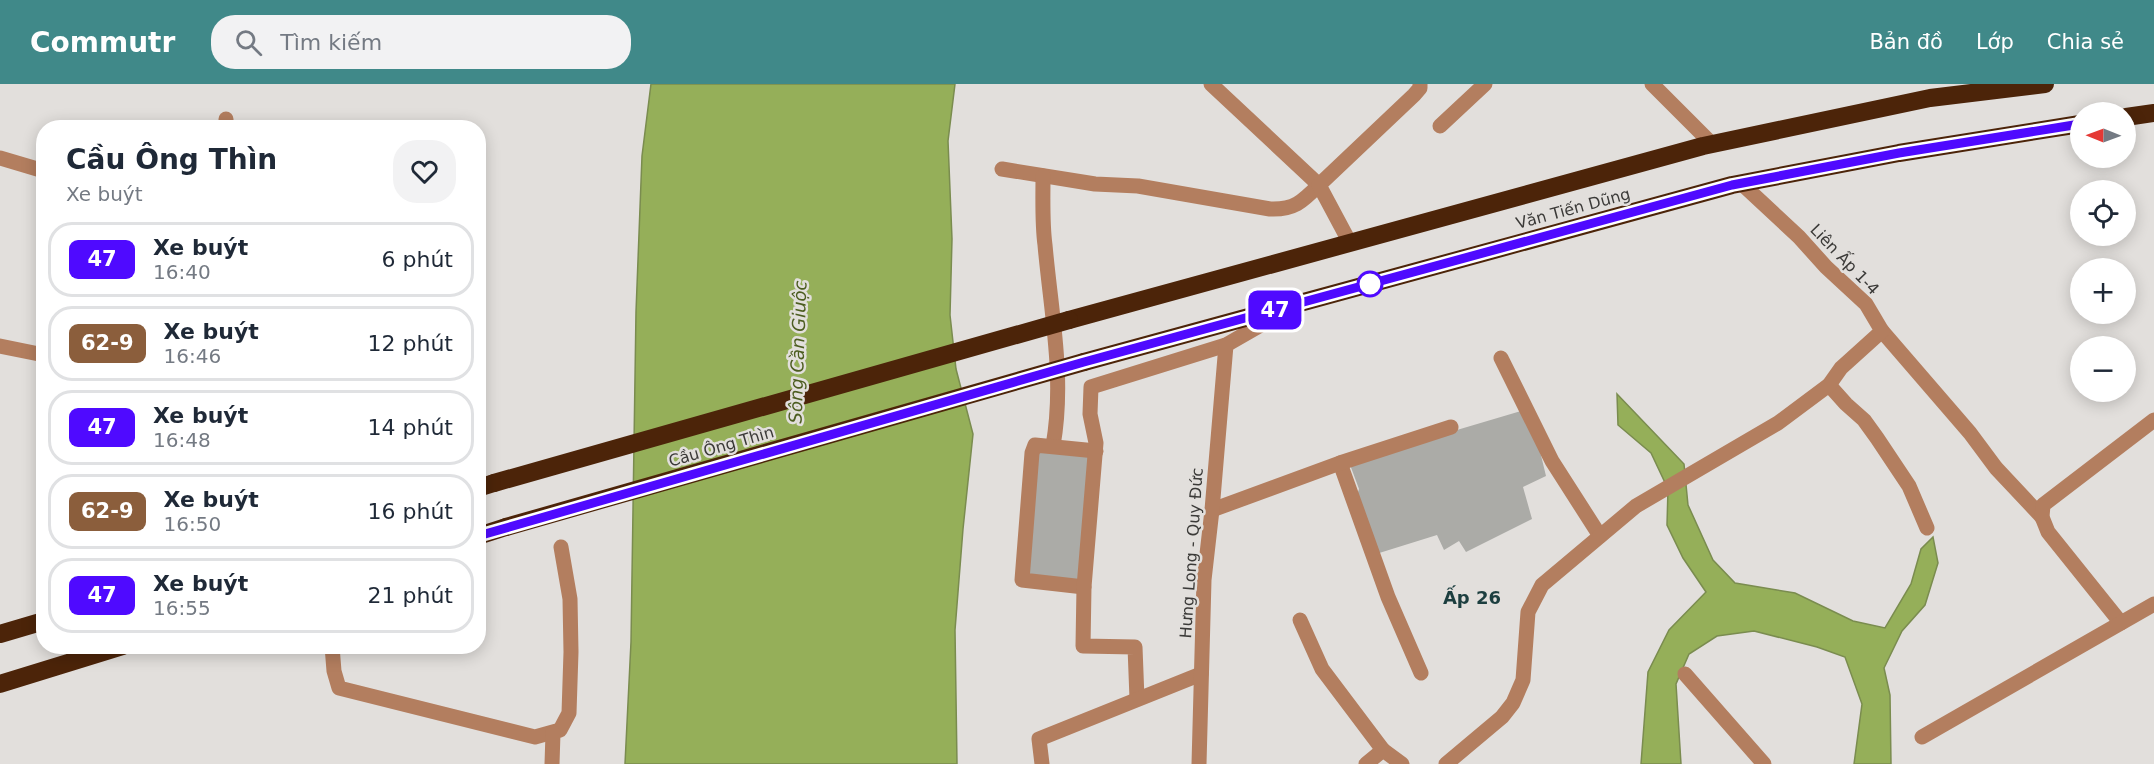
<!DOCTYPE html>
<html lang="vi">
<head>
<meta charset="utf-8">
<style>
  :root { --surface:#fff; --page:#f2f2f3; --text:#1f2937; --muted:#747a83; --line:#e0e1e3; --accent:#408989 }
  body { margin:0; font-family:"DejaVu Sans",sans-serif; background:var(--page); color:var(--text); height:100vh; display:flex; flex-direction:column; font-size:22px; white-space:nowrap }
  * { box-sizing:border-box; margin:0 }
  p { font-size:20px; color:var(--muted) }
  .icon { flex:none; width:33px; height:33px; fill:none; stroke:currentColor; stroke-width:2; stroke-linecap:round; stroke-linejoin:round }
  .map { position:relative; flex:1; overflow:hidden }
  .details { position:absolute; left:36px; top:36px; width:450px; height:534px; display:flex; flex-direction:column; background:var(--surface); border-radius:24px; box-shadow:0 3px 15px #0003 }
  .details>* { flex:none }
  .badge { padding:0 12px; border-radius:9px; font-size:21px; line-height:39px }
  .needle { width:39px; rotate:271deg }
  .fabs { position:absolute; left:2070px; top:18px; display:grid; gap:12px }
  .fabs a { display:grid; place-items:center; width:66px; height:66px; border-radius:50%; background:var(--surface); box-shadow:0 3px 15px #0003; font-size:30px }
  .map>.badge { position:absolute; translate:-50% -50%; box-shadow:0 0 0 3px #fff }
  .round { display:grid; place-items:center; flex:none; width:63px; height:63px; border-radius:24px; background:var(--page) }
  .headline { display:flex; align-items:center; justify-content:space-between; height:102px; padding:0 30px }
  h1 { font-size:28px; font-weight:700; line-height:45px }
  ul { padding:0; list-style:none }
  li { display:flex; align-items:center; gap:18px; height:75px; margin:0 12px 9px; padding:0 18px; border:3px solid var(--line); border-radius:24px }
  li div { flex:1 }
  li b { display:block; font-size:22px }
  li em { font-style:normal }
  li .badge { min-width:66px; font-weight:700; text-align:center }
  header { display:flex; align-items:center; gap:36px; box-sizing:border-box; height:84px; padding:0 30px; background:var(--accent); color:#fff }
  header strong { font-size:28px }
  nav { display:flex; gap:33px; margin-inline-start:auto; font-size:21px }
  .search { width:420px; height:54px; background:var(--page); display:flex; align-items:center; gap:15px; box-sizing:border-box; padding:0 21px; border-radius:24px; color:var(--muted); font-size:22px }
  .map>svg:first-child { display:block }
</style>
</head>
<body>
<header>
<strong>Commutr</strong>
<div class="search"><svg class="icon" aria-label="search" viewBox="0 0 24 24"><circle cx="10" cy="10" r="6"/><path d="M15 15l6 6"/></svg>Tìm kiếm</div>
<nav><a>Bản đồ</a><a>Lớp</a><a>Chia sẻ</a></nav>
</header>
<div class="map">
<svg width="2154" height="680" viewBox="0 0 2154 680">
  <rect width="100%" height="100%" fill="#e2dfdc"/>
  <g fill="#95af59" stroke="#7a8c4f" stroke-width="1.5">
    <path d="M651 0H955L948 57 952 155 950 231 956 285 973 350 963 445 955 546 957 680H625L631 558 636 228 642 72Z"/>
    <path d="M1617 310 1684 380 1688 421 1713 476 1735 499 1795 509 1853 537 1885 544 1911 500 1921 465 1933 453 1938 479 1925 521 1902 547 1884 584 1890 611 1891 680H1854L1862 620 1845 573 1817 563 1754 547 1717 552 1689 570 1676 600 1681 680H1641L1648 588 1669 546 1706 508 1683 474 1667 441 1668 405 1651 369 1618 341Z"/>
  </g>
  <g fill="#ababa7">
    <path d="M1521 327 1538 359 1546 392 1523 403 1532 435 1466 468 1459 457 1444 466 1437 451 1376 470 1356 414 1359 405 1349 378Z"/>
    <path d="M1034 365 1092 370 1083 500 1024 495Z"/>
  </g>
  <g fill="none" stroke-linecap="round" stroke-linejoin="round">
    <g stroke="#b37e5f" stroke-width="15">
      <path d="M1652 0 1712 60"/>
      <path d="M226 35V44"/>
      <path d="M1440 42 1485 0"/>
      <path d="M0 74 44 87"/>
      <path d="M1002 85 1095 100 1138 102 1270 125C1294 126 1302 118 1319 101L1211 0"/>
      <path d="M1043 92C1043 115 1042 139 1045 161 1051 229 1065 294 1053 362"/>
      <path d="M1350 159 1319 101 1414 11 1420 4V0"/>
      <path d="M1882 247 1970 349 1996 384 2042 433"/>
      <path d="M0 262 44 271"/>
      <path d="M1501 274 1552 377 1600 452"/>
      <path d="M1829 301 1846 320 1864 336 1877 354 1909 402 1927 444"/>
      <path d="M1340 379 1388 513 1421 589"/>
      <path d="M1212 426 1340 379 1451 343"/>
      <path d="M1084 503 1022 496 1032 369 1035 361 1096 367"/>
      <path d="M1300 536 1322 585 1383 666"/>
      <path d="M2121 539 2048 448 2042 433 2043 421 2154 336"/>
      <path d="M332 562 334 587 339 604 535 653 560 646 569 629 571 568 570 515 561 463"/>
      <path d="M1685 590 1764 680"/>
      <path d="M1137 615 1135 563 1083 562 1084 503 1096 359 1090 330 1091 303 1226 261 1285 227"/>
      <path d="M1922 653 2154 520"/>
      <path d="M552 680 553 649"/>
      <path d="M1042 680 1039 655 1201 590"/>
      <path d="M1199 680 1204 496 1212 426 1226 261"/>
      <path d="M1366 680 1383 666 1402 680"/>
      <path d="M1446 680 1502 633 1513 619 1523 596 1528 528 1542 501 1636 422 1778 339 1829 301 1841 284 1882 247 1866 220 1826 183 1799 153 1741 99"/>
    </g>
    <g stroke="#4c2409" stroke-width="18">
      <path d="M2126 33 2154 29"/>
      <path d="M1069 236 1703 62 1930 14 2045 0"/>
      <path d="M1084 278 1732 101 1899 69 2080 40"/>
      <path d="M478 404 494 399"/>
      <path d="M478 452 506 443"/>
      <path d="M0 550 44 537"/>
      <path d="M0 600 123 562"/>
    </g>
    <g stroke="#4c2409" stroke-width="18">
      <path d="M494 399 1069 236"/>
      <path d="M506 443 1084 278"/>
    </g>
  </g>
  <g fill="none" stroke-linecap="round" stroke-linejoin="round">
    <g stroke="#fff" stroke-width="14">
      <path id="line" d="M478 452 1084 278 1732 101 1899 69 2080 40"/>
    </g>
    <use href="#line" stroke="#4f0aff" stroke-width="9"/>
  </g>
  <circle fill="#fff" stroke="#4f0aff" stroke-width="3" cx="1370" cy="200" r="12"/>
  <g text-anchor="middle" stroke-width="5" stroke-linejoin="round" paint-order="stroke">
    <g font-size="16" fill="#3b3a38" stroke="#e2dfdc">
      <text transform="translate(1573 124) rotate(-15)" y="6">Văn Tiến Dũng</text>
      <text transform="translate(1845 175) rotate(46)" y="6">Liên Ấp 1-4</text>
      <text transform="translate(721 362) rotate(-16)" y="6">Cầu Ông Thìn</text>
      <text transform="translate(1191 469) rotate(-86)" y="6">Hưng Long - Quy Đức</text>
    </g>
    <g font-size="18" font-style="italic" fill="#4c5d20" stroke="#e2dfdc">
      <text transform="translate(798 268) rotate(-88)" y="6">Sông Cần Giuộc</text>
    </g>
    <g font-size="18" font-weight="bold" fill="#1c3e3f" stroke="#e2dfdc">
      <text x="1472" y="520">Ấp 26</text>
    </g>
  </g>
</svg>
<div class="fabs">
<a><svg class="needle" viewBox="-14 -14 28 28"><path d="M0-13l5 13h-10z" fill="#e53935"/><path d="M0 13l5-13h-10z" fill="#747a83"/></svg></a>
<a><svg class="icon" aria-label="locate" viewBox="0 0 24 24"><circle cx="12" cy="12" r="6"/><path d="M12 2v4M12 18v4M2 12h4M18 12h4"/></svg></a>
<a>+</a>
<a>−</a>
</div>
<b class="badge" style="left:1275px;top:226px;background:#4f0aff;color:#fff">47</b>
<section class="details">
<div class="headline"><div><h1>Cầu Ông Thìn</h1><p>Xe buýt</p></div><a class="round"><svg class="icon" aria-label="heart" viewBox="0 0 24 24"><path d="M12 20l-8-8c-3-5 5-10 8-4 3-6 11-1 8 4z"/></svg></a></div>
<ul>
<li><span class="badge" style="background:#4f0aff;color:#fff">47</span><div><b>Xe buýt</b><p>16:40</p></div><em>6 phút</em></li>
<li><span class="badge" style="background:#8b5e3c;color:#fff">62-9</span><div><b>Xe buýt</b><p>16:46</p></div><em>12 phút</em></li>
<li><span class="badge" style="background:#4f0aff;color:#fff">47</span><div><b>Xe buýt</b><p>16:48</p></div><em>14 phút</em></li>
<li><span class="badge" style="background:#8b5e3c;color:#fff">62-9</span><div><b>Xe buýt</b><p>16:50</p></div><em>16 phút</em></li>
<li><span class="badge" style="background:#4f0aff;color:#fff">47</span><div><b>Xe buýt</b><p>16:55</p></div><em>21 phút</em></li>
</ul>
</section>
</div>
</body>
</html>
